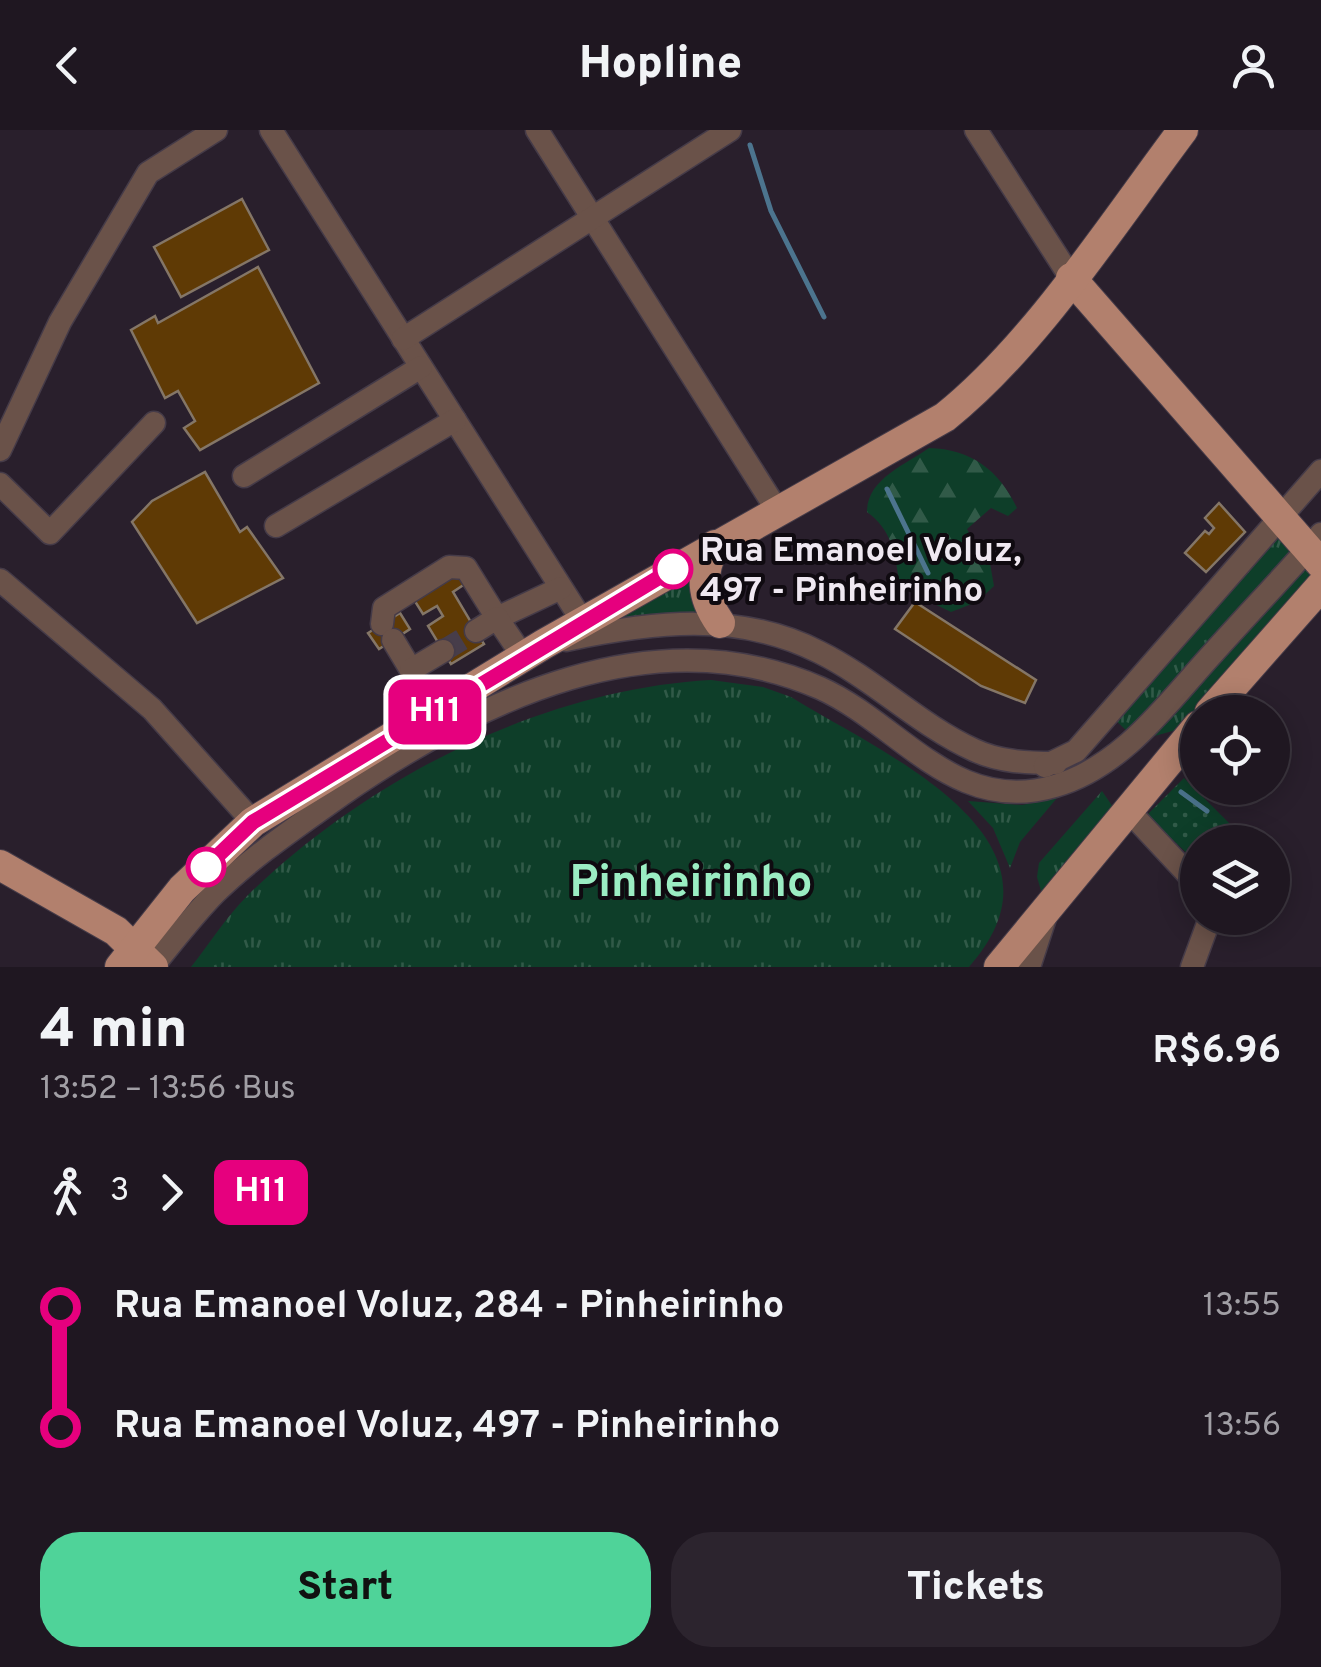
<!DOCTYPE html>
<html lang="en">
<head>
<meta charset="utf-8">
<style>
  :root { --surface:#1f1721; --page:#2c242e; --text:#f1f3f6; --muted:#a19fa5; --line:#3c363f; --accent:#4fd399 }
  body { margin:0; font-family:Overpass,sans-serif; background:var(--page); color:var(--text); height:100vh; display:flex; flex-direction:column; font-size:38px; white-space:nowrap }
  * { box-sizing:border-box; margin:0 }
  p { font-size:32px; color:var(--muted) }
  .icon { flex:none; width:55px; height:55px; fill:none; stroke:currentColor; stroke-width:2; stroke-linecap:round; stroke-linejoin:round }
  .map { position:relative; height:837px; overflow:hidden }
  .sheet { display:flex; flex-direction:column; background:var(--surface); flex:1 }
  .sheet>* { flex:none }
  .badge { padding:0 20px; border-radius:15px; font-size:35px; line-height:65px }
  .fabs { position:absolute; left:1180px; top:565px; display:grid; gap:20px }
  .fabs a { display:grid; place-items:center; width:110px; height:110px; border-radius:50%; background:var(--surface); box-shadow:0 5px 25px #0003,0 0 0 2px var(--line); font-size:50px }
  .map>.badge { position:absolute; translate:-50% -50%; box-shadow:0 0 0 5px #fff }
  .legs { display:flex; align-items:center; gap:15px; height:110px; padding:0 40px; font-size:32px }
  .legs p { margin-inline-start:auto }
  .overview { display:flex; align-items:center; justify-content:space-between; height:170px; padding:0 40px }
  h1 { font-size:55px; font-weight:800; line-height:75px }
  .primary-button { display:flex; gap:20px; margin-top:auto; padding:20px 40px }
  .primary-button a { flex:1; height:115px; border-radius:40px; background:var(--accent); color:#111; font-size:40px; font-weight:800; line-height:115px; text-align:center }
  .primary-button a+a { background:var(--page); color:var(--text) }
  ul { padding:0 40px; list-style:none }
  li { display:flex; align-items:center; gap:35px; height:120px; font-size:38px }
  li i { display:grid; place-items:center; width:15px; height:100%; margin:0 12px; background:currentColor }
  li i::after { content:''; width:25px; height:25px; margin:-12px; border:8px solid; border-radius:50%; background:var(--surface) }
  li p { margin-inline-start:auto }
  li:first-child i { background:linear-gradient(#0000 50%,currentColor 0) }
  li:last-child i { background:linear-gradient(currentColor 50%,#0000 0) }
  header { display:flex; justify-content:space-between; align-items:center; height:130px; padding:0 40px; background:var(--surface); font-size:45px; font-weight:800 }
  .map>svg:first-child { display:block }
</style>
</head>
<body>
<header><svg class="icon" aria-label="back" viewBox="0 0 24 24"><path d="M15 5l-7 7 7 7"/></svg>Hopline<svg class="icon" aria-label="person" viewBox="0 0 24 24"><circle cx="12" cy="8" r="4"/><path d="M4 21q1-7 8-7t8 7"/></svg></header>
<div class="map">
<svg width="1321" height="837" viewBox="0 0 1321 837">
  <defs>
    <pattern id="grass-tufts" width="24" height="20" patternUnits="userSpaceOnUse" patternTransform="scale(2.5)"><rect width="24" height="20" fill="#0e3e29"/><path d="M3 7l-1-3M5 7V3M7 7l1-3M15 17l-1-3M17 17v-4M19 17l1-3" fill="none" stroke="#315a48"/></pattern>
    <pattern id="forest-firs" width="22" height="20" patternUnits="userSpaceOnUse" patternTransform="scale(2.5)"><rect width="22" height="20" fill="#0e3e29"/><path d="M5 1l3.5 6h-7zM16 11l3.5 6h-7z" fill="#315a48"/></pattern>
    <pattern id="park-dots" width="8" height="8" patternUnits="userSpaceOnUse" patternTransform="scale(2.5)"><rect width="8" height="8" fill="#0e3e29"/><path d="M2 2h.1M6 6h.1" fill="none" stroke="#315a48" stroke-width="1.8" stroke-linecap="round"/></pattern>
  </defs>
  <rect width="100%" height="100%" fill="#291f2c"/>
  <g fill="url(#grass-tufts)">
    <path d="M1281 399 1302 423 1131 605 1108 583Z"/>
    <path d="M703 428 707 487 607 496Z"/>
    <path d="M1309 433 1321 448 1180 599 1136 611Z"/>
    <path d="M711 550 763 557 791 567C881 623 1084 708 969 837H191C210 813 226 787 248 765 368 648 543 559 711 550Z"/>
    <path d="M1102 661 1113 677 1042 764 1037 747 1039 733Z"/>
    <path d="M1057 668 1020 712 1010 738 993 698 968 671 1022 675Z"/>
  </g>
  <path fill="url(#forest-firs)" d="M929 318C971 319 999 340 1017 378L1008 386 991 378 967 399 979 422 989 428 994 456 977 472 951 482 916 465 899 451C895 422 891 399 867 382 867 349 905 335 929 318Z"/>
  <path fill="url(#park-dots)" d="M1184 648 1243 707 1238 712H1198L1197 733 1147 685Z"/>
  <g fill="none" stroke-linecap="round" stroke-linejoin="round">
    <g stroke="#4c748e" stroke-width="5">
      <path d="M750 15 771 81 824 187"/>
      <path d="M887 359 928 443"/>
      <path d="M1181 662 1207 681"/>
    </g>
  </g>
  <g fill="#5f3a05" stroke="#847667" stroke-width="2.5">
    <path d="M242 69 269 120 181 167 154 117Z"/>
    <path d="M258 137 319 253 200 320 184 298 195 291 178 261 165 268 131 200 155 186 158 193Z"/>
    <path d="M205 342 240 402 247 397 283 448 197 493 132 392 152 371Z"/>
    <path d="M1219 373 1245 402 1206 442 1185 423 1205 401 1209 404 1214 398 1205 388Z"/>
    <path d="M455 438 465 454 453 462 484 514 451 534 428 496 443 486 437 476 423 484 411 465Z"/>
    <path d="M915 472 1036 550 1025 573 981 556 895 499Z"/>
    <path d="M400 483 410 499 379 519 368 503Z"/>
  </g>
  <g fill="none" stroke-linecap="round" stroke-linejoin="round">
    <path stroke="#473d4a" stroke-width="22" stroke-dasharray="22 11" stroke-linecap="butt" d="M443 521 476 501"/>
    <g stroke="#453b48" stroke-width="25">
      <g id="minor">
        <path d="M271 0 583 492"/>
        <path d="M537 0 777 380"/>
        <path d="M976 0 1071 148"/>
        <path d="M403 209 730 0"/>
        <path d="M0 320 60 192 148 43 216 0"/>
        <path d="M244 346 421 237"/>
        <path d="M0 354 50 403 154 293"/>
        <path d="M276 396 455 290"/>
        <path d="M0 450 152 579 253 692"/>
        <path d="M382 494 384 478 449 437 466 438 497 488 561 458"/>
        <path d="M476 501 497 488 524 528"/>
        <path d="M393 510 411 540"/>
        <path d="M566 510C651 492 739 481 819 522 874 549 919 595 974 620 999 632 1028 633 1056 633"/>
        <path d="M421 591 411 540 443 521"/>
        <path d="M1045 636 1076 621 1321 341"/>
        <path d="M1128 680 1198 755"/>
        <path d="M152 837C173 812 193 785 216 762 254 725 298 696 341 665 479 570 653 485 820 558 900 594 955 686 1055 656 1124 636 1168 572 1214 522 1250 482 1286 444 1321 404"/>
        <path d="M1029 837 1045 788"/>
        <path d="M1192 837 1210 788"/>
      </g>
    </g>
    <g stroke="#453b48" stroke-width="32">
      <g id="major">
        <path d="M1071 148 1321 434"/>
        <path d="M715 415C700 444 701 466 720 493"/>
        <path d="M1210 582 1321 456"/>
        <path d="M0 735 116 801 153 837"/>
        <path d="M120 837 182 759 253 692 544 514 945 287C1035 215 1113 93 1183 0"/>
        <path d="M999 837 1198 596"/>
      </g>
    </g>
    <use href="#minor" stroke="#6a5249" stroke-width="22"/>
    <use href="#major" stroke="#b2806d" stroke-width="30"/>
  </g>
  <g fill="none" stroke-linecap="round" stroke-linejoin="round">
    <g stroke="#fff" stroke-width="22">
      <path id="line-1" d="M206 737 253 692 673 439"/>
    </g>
    <use href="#line-1" stroke="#e6007e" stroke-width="15"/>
  </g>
  <g fill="#fff" stroke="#e6007e" stroke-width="5">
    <circle cx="673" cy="439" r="18"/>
    <circle cx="206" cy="737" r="18"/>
  </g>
  <g text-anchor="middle" stroke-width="8" stroke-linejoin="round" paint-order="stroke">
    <g font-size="35" font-weight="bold" fill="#efe8f1" stroke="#0f0a10" text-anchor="start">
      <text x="700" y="431">Rua Emanoel Voluz,<tspan x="700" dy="40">497 - Pinheirinho</tspan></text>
    </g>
    <g font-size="45" font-weight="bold" fill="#9bedc3" stroke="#0f0a10">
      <text x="691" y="766">Pinheirinho</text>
    </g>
  </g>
</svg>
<div class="fabs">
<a><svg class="icon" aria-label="locate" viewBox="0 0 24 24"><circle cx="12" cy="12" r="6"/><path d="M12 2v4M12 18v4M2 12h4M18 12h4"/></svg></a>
<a><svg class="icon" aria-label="layers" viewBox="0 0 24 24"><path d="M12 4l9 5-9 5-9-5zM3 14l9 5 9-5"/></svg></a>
</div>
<b class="badge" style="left:435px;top:582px;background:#e6007e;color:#fff">H11</b>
</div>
<section class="sheet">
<div class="overview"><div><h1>4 min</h1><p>13:52 – 13:56 · Bus</p></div><b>R$6.96</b></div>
<div class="legs"><svg class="icon" aria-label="walk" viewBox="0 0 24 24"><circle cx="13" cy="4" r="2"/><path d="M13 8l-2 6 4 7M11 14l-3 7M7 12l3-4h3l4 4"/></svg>3<svg class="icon" aria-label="forward" viewBox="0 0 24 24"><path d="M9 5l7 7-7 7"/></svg><b class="badge" style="background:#e6007e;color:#fff">H11</b></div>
<ul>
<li><i style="color:#e6007e"></i><b>Rua Emanoel Voluz, 284 - Pinheirinho</b><p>13:55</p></li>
<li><i style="color:#e6007e"></i><b>Rua Emanoel Voluz, 497 - Pinheirinho</b><p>13:56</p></li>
</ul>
<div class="primary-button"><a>Start</a><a>Tickets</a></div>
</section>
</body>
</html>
